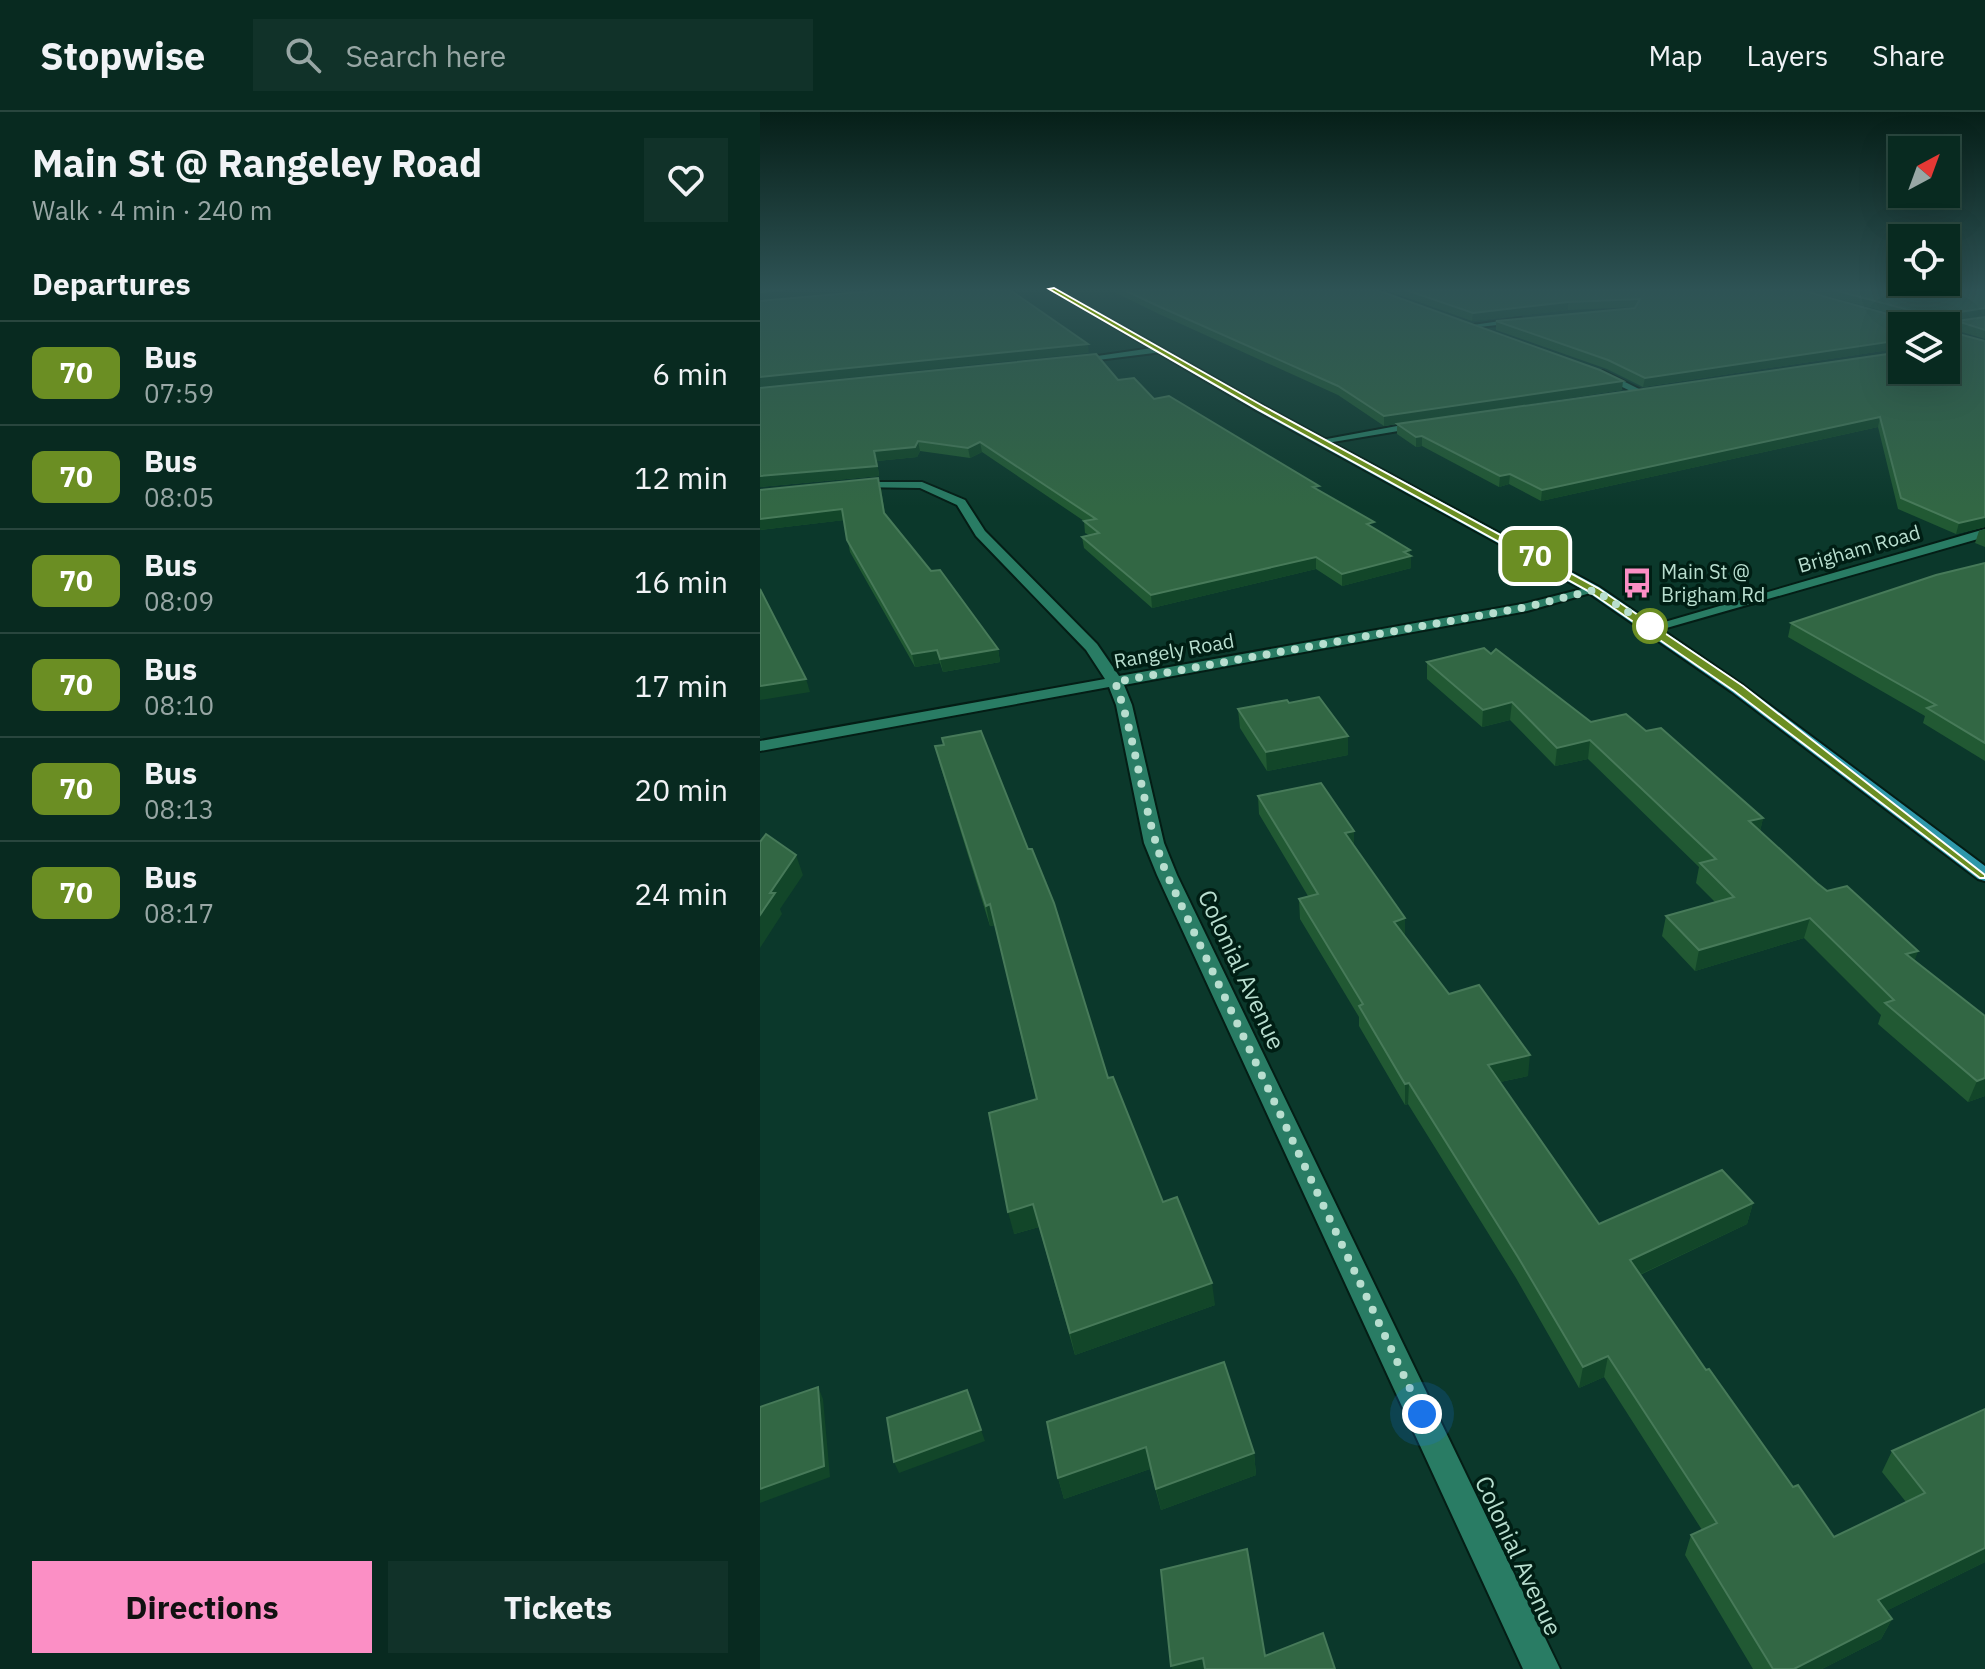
<!DOCTYPE html>
<html lang="en">
<head>
<meta charset="utf-8">
<style>
  :root { --surface:#082a20; --page:#113229; --text:#f1f3f6; --muted:#98a7a5; --line:#29463e; --accent:#fb8fc5 }
  body { margin:0; font-family:"IBM Plex Sans",sans-serif; background:var(--page); color:var(--text); height:100vh; display:flex; flex-direction:column; font-size:30px; white-space:nowrap }
  * { box-sizing:border-box; margin:0 }
  p { font-size:26px; color:var(--muted) }
  .icon { flex:none; width:44px; height:44px; fill:none; stroke:currentColor; stroke-width:2; stroke-linecap:round; stroke-linejoin:round }
  .map { position:relative; flex:1; overflow:hidden }
  .panel { display:flex; flex-direction:column; background:var(--surface); width:760px }
  .panel>* { flex:none }
  .badge { padding:0 16px; border-radius:12px; font-size:28px; line-height:52px }
  .needle { width:52px; rotate:41deg }
  .controls { position:absolute; left:1128px; top:24px; display:grid; gap:16px }
  .controls a { display:grid; place-items:center; width:72px; height:72px; border-radius:0px; background:var(--surface); box-shadow:0 8px 32px #0002,0 0 0 2px var(--line); font-size:40px }
  .you { position:absolute; width:40px; height:40px; margin:-20px; border:6px solid #fff; border-radius:50%; background:#1a73e8; box-shadow:0 0 0 12px #1a73e833 }
  .map>.badge { position:absolute; translate:-50% -50%; box-shadow:0 0 0 4px #fff }
  h2 { padding:0 32px; font-size:30px; line-height:72px }
  .round { display:grid; place-items:center; flex:none; width:84px; height:84px; border-radius:0px; background:var(--page) }
  .head { display:flex; align-items:center; justify-content:space-between; height:136px; padding:0 32px }
  h1 { font-size:38px; font-weight:700; line-height:60px }
  .primary-button { display:flex; gap:16px; margin-top:auto; padding:16px 32px }
  .primary-button a { flex:1; height:92px; border-radius:0px; background:var(--accent); color:#111; font-size:32px; font-weight:700; line-height:92px; text-align:center }
  .primary-button a+a { background:var(--page); color:var(--text) }
  ul { padding:0; list-style:none }
  li { display:flex; align-items:center; gap:24px; height:104px; padding:0 32px; border-top:2px solid var(--line) }
  li div { flex:1 }
  li b { display:block; font-size:30px }
  li em { font-style:normal }
  li .badge { min-width:88px; font-weight:700; text-align:center }
  header { display:flex; align-items:center; gap:48px; box-sizing:border-box; height:112px; padding:0 40px; background:var(--surface); border-bottom:2px solid var(--line) }
  header strong { font-size:38px }
  nav { display:flex; gap:44px; margin-inline-start:auto; font-size:28px }
  .search { width:560px; height:72px; background:var(--page); display:flex; align-items:center; gap:20px; box-sizing:border-box; padding:0 28px; border-radius:0px; color:var(--muted); font-size:30px }
  main { display:flex; flex:1; min-height:0 }
  .map>svg:first-child { display:block }
</style>
</head>
<body>
<header>
<strong>Stopwise</strong>
<div class="search"><svg class="icon" aria-label="search" viewBox="0 0 24 24"><circle cx="10" cy="10" r="6"/><path d="M15 15l6 6"/></svg>Search here</div>
<nav><a>Map</a><a>Layers</a><a>Share</a></nav>
</header>
<main>
<section class="panel">
<div class="head"><div><h1>Main St @ Rangeley Road</h1><p>Walk · 4 min · 240 m</p></div><a class="round"><svg class="icon" aria-label="heart" viewBox="0 0 24 24"><path d="M12 20l-8-8c-3-5 5-10 8-4 3-6 11-1 8 4z"/></svg></a></div>
<h2>Departures</h2>
<ul>
<li><span class="badge" style="background:#6b8e23;color:#fff">70</span><div><b>Bus</b><p>07:59</p></div><em>6 min</em></li>
<li><span class="badge" style="background:#6b8e23;color:#fff">70</span><div><b>Bus</b><p>08:05</p></div><em>12 min</em></li>
<li><span class="badge" style="background:#6b8e23;color:#fff">70</span><div><b>Bus</b><p>08:09</p></div><em>16 min</em></li>
<li><span class="badge" style="background:#6b8e23;color:#fff">70</span><div><b>Bus</b><p>08:10</p></div><em>17 min</em></li>
<li><span class="badge" style="background:#6b8e23;color:#fff">70</span><div><b>Bus</b><p>08:13</p></div><em>20 min</em></li>
<li><span class="badge" style="background:#6b8e23;color:#fff">70</span><div><b>Bus</b><p>08:17</p></div><em>24 min</em></li>
</ul>
<div class="primary-button"><a>Directions</a><a>Tickets</a></div>
</section>
<div class="map">
<svg width="1225" height="1557" viewBox="0 0 1225 1557">
  <rect width="100%" height="100%" fill="#0b382b"/>
  <g fill="none" stroke-linecap="round" stroke-linejoin="round">
    <g stroke="#041d15" stroke-width="4">
      <g id="minor">
        <path d="M761 206 764 210 710 216 706 214Z"/>
        <path d="M1225 206V210L1186 216 1179 214Z"/>
        <path d="M399 235 402 240 314 251 310 248Z"/>
        <path d="M837 259H843L887 281 879 283 837 263Z"/>
        <path d="M664 309 668 310V314L561 332 556 329Z"/>
        <path d="M91 370H162L205 388 225 419 337 532 359 564 767 491 834 474 841 478 767 499 364 573 372 593 404 731 417 763 800 1557H763L397 763 384 731 356 593 349 575 0 639V629L345 567 326 538 216 424 197 393 160 376 95 375 91 374Z"/>
        <path d="M1225 417V425L896 519 891 520 884 516Z"/>
      </g>
    </g>
    <g stroke="#041d15" stroke-width="4">
      <path id="primary" d="M289 177H298L504 294 839 475 984 574 1225 754V769L1218 767 972 580 829 481 496 298Z"/>
    </g>
    <use href="#minor" fill="#297c64" fill-rule="evenodd"/>
    <use href="#primary" fill="#2e97aa" fill-rule="evenodd"/>
  </g>
  <g fill="#215933">
    <path d="M350 178H617L862 278 624 314 578 283 399 202Z"/>
    <path d="M625 178H1041L1153 209 1156 208 1045 178H1225V204L1185 210 1225 415 1196 422 1138 397 1118 315 781 389 749 372 739 375 662 334 656 335 637 322V312L1186 258 1142 214V236L883 275 847 257 736 218V209L875 196 876 195 808 198 712 209Z"/>
    <path d="M1225 205V227L1195 218 1197 209Z"/>
    <path d="M358 268 559 379 650 443 651 456 582 474 556 457 392 496 324 436 322 425 329 423 325 421 324 409 222 340 210 346 160 339 157 345 117 349 119 364 0 375V276Z"/>
    <path d="M121 376 125 402 171 459 238 537 240 550 183 560 180 551 155 555 90 440 84 408 0 418V378Z"/>
    <path d="M1225 417V435L1215 431 1219 419Z"/>
    <path d="M1225 451V649L1163 611 1165 604 1028 525 1031 511Z"/>
    <path d="M667 550 831 610 886 619 1003 706 1000 719 1057 771 1158 839 1154 848 1225 984 1208 990 1118 912 1121 903 1044 826 935 859 902 824 906 804 955 790 936 771 939 755 828 647 795 654 750 608 722 615 667 567Z"/>
    <path d="M529 591 588 624V643L507 659 480 616 478 597Z"/>
    <path d="M175 634 348 966 403 1090 455 1193 315 1243 279 1115 254 1122 276 987 235 813 230 814 180 653Z"/>
    <path d="M498 684 594 719V734L645 806V824L689 882 768 964 740 970 839 1112 993 1091 987 1112 880 1163 946 1258 1033 1375 1074 1425 1146 1390 1122 1360 1132 1339 1225 1297V1450L1126 1499 1132 1507 1121 1527 1062 1557H993L925 1443 931 1423 942 1418 844 1265 819 1276 756 1166 648 992 645 993 599 914V905L540 807 539 787 548 784 499 702Z"/>
    <path d="M464 1250 494 1341 496 1363 401 1398 390 1357 304 1387 298 1366Z"/>
  </g>
  <g fill="#124629">
    <path d="M25 178H108L0 188V180Z"/>
    <path d="M808 190V198L712 209 713 201Z"/>
    <path d="M1225 196V204L1178 211V207L1181 203Z"/>
    <path d="M1142 228V236L883 275 885 266Z"/>
    <path d="M328 232 329 241 0 275V265Z"/>
    <path d="M863 269 862 278 624 314V304Z"/>
    <path d="M1120 305 1118 315 781 389 782 378Z"/>
    <path d="M662 324V334L656 335V325Z"/>
    <path d="M158 329 160 339 157 345 117 349 119 364 0 375V364Z"/>
    <path d="M220 330 222 340 210 346 208 336Z"/>
    <path d="M750 362 749 372 739 375 740 364Z"/>
    <path d="M82 397 85 408 0 418V407Z"/>
    <path d="M1225 405V415L1196 422 1199 411Z"/>
    <path d="M650 438V444H651V456L582 474V462Z"/>
    <path d="M556 445V457L392 496 391 483Z"/>
    <path d="M238 537 240 550 183 560 180 547Z"/>
    <path d="M177 538 180 551 155 555 152 542Z"/>
    <path d="M46 567 50 580 0 588V574Z"/>
    <path d="M752 590 750 608 722 615 723 598Z"/>
    <path d="M588 624V643L507 659 506 640Z"/>
    <path d="M830 628 828 647 795 654 797 636Z"/>
    <path d="M1003 706 999 725 989 709Z"/>
    <path d="M594 719V738L585 721Z"/>
    <path d="M36 743 43 763 20 797 22 802 0 836V803L10 781Z"/>
    <path d="M230 792 235 813 230 814 226 794Z"/>
    <path d="M645 806V826L634 810Z"/>
    <path d="M1050 806 1044 826 935 859 939 838Z"/>
    <path d="M1158 839 1151 859 1146 842Z"/>
    <path d="M770 943 768 964 726 973 728 953Z"/>
    <path d="M1225 966V984L1208 990 1217 969Z"/>
    <path d="M649 971 648 992 645 993V972Z"/>
    <path d="M993 1091 987 1112 866 1169 870 1148Z"/>
    <path d="M273 1092 279 1115 254 1122 248 1100Z"/>
    <path d="M452 1171 455 1193 315 1243 310 1221Z"/>
    <path d="M848 1244 844 1265 819 1276 823 1255Z"/>
    <path d="M58 1275 63 1287 70 1365 0 1391V1377Z"/>
    <path d="M221 1318 225 1329 139 1361 134 1350Z"/>
    <path d="M386 1335 390 1357 304 1387 298 1366Z"/>
    <path d="M494 1341 496 1363 401 1398 396 1377Z"/>
    <path d="M1225 1436V1450L1108 1508 1118 1488Z"/>
    <path d="M1132 1507 1121 1527 1062 1557H1034Z"/>
    <path d="M443 1546 445 1557H412L411 1554Z"/>
  </g>
  <g fill="#326744" stroke="#477a59" stroke-width="2">
    <path d="M0 178H25L0 180Z"/>
    <path d="M123 178H250L328 232 0 265V189Z"/>
    <path d="M364 178H617L840 258 863 269 624 304 578 274 398 194Z"/>
    <path d="M646 178H1041L1153 209 1170 206 1168 203 1074 178H1225V196L1181 203 1178 207 1185 210 1187 219 1225 229V405L1199 411 1141 386 1120 305 782 378 750 362 740 364 662 324 656 325 637 312 1142 240V258H1186V214H1142V228L885 266 848 248 736 209 875 196 880 187 808 190 713 201Z"/>
    <path d="M1225 205V218L1197 209Z"/>
    <path d="M336 242 358 268 374 266 394 287 409 284 559 374 553 375 614 410 607 412 650 438 644 440 651 444 582 462 556 445 391 483 322 425 339 421 324 409 336 407 220 330 208 336 158 329 155 335 114 339 117 354 0 364V276Z"/>
    <path d="M118 366 124 401 171 459 180 458 238 537 180 547 177 538 152 542 87 428 82 397 0 407V378Z"/>
    <path d="M1225 451V631L1167 596 1176 593 1031 511 1176 463Z"/>
    <path d="M0 477 46 567 0 574Z"/>
    <path d="M724 536 731 542 736 537 831 610 866 602 886 619 901 616 1003 706 989 709 1057 771 1067 779 1087 774 1158 839 1146 842 1225 904V966L1217 969 1125 891 1134 888 1050 806 939 838 906 804 974 785 940 751 956 747 830 628 797 636 752 590 723 598 667 550Z"/>
    <path d="M559 585 588 624 506 640 478 597 527 588 529 591Z"/>
    <path d="M221 619 268 737H272L294 791 348 966 353 965 403 1090 417 1085 452 1171 310 1221 273 1092 248 1100 229 1001 277 987 230 792 226 794 175 634 184 633 182 626Z"/>
    <path d="M561 671 594 719 585 721 645 806 634 810 689 882 719 873 770 943 728 953 839 1112 962 1058 993 1091 870 1148 946 1258 949 1257 1033 1375 1038 1373 1074 1425 1165 1381 1132 1339 1225 1297V1436L1118 1488 1132 1507 1034 1557H1013L931 1423 957 1411 848 1244 823 1255 758 1145 649 971 645 972 599 894 603 892 539 787 558 782 498 684Z"/>
    <path d="M6 722 36 743 10 781H15L0 803V730Z"/>
    <path d="M464 1250 494 1341 396 1377 386 1335 298 1366 287 1310Z"/>
    <path d="M58 1275 64 1354 0 1377V1295Z"/>
    <path d="M207 1278 221 1318 134 1350 127 1306Z"/>
    <path d="M487 1437 505 1544 563 1521 575 1557H445L443 1546 411 1554 401 1458Z"/>
  </g>
  <linearGradient id="sky" x2="0" y2="1"><stop stop-color="#061f18"/><stop offset="0.45" stop-color="#2e5355"/><stop offset="1" stop-color="#2e5355" stop-opacity="0"/></linearGradient>
  <rect width="1225" height="395" fill="url(#sky)"/>
  <path fill="#6b8e23" stroke="#fff" stroke-width="2" d="M294 176 503 294 838 476 983 574 1225 763V766H1220L974 579 830 480 497 297 289 177Z"/>
  <g fill="none" stroke-linecap="round" stroke-linejoin="round">
    <path stroke="#b8decf" stroke-width="8" stroke-dasharray="0 14.4" d="M662 1302 407 763C382 700 378 633 355 570L767 495 834 478 890 514"/>
  </g>
  <defs>
    <g id="bus-bare" transform="scale(2.4)"><path d="M-5-6H5V4H4V6H2V4H-2V6H-4V4H-5ZM-3.5-4V0h7V-4ZM-3.5 1.2v1.5H-2V1.2ZM2 1.2v1.5H3.5V1.2Z" fill="#fb8fc5" stroke="#001e14" stroke-width="2.5" paint-order="stroke"/></g>
  </defs>
  <g fill-rule="evenodd">
    <use href="#bus-bare" x="877" y="471"/>
  </g>
  <circle fill="#fff" stroke="#6b8e23" stroke-width="4" cx="890" cy="514" r="16"/>
  <g text-anchor="middle" stroke-width="7" stroke-linejoin="round" paint-order="stroke">
    <g font-size="20" fill="#b8decf" stroke="#001e14">
      <text transform="translate(1099 437) rotate(-16)" y="7">Brigham Road</text>
      <text transform="translate(414 539) rotate(-10)" y="7">Rangely Road</text>
    </g>
    <g font-size="20" fill="#b8decf" stroke="#001e14" text-anchor="start">
      <text x="901" y="467">Main St @<tspan x="901" dy="23">Brigham Rd</tspan></text>
    </g>
    <g font-size="24" fill="#b8decf" stroke="#001e14">
      <text transform="translate(481 858) rotate(65)" y="8">Colonial Avenue</text>
      <text transform="translate(758 1444) rotate(65)" y="8">Colonial Avenue</text>
    </g>
  </g>
</svg>
<div class="controls">
<a><svg class="needle" viewBox="-14 -14 28 28"><path d="M0-13l5 13h-10z" fill="#e53935"/><path d="M0 13l5-13h-10z" fill="#98a7a5"/></svg></a>
<a><svg class="icon" aria-label="locate" viewBox="0 0 24 24"><circle cx="12" cy="12" r="6"/><path d="M12 2v4M12 18v4M2 12h4M18 12h4"/></svg></a>
<a><svg class="icon" aria-label="layers" viewBox="0 0 24 24"><path d="M12 4l9 5-9 5-9-5zM3 14l9 5 9-5"/></svg></a>
</div>
<div class="you" style="left:662px;top:1302px"></div>
<b class="badge" style="left:775px;top:444px;background:#6b8e23;color:#fff">70</b>
</div>
</main>
</body>
</html>
